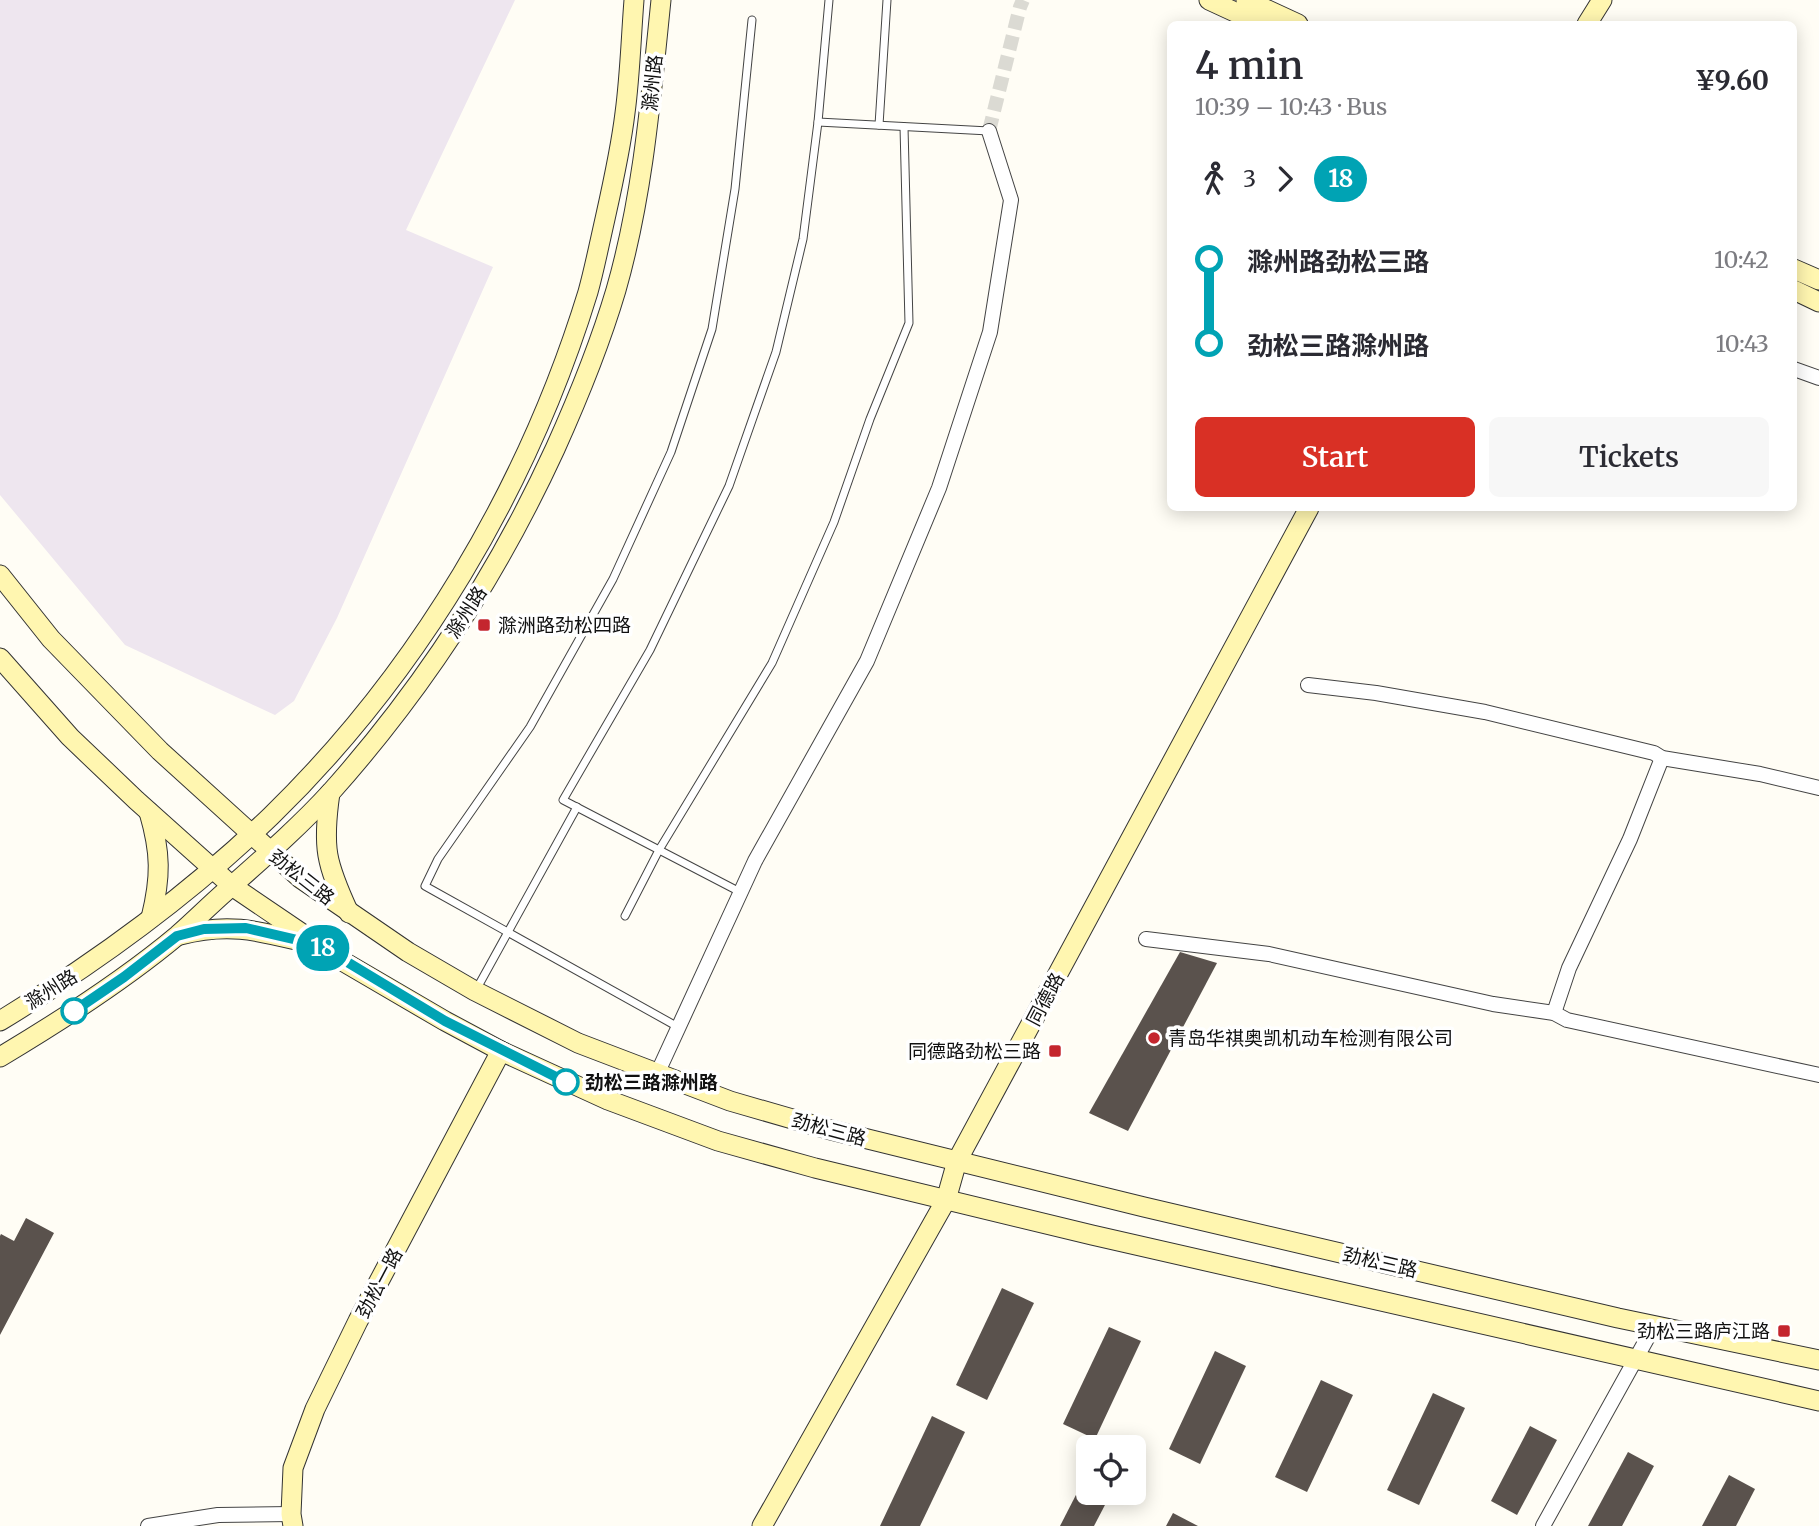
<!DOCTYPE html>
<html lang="en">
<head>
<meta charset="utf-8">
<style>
  :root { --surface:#fff; --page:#f7f7f7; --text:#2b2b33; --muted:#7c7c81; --accent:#d93025 }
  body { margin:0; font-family:Merriweather,"Noto Sans SC",serif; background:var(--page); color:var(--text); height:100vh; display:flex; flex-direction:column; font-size:26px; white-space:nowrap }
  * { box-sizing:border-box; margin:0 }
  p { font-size:23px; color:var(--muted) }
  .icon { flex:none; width:38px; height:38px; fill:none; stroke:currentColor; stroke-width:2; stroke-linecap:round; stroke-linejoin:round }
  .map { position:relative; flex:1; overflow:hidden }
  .details { position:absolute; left:1167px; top:21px; width:630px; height:490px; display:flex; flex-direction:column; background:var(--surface); border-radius:10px; box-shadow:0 4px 18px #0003 }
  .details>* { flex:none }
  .badge { padding:0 14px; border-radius:23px; font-size:24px; line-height:46px }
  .tools { position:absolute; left:1076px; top:1435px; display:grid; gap:14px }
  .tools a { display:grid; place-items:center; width:70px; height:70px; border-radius:10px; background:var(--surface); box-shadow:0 4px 18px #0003; font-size:35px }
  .map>.badge { position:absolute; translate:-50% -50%; box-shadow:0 0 0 4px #fff }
  .legs { display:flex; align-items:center; gap:10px; height:77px; padding:0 28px; font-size:23px }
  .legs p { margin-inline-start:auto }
  .headline { display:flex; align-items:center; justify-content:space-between; height:119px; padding:0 28px }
  h1 { font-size:38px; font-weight:600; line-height:52px }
  .button { display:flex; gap:14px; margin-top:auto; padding:14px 28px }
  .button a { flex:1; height:80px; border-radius:10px; background:var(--accent); color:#fff; font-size:28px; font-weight:600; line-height:80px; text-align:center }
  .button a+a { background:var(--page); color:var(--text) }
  ul { padding:0 28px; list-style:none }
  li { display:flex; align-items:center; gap:24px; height:84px; font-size:26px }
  li i { display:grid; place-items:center; width:10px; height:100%; margin:0 9px; background:currentColor }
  li i::after { content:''; width:18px; height:18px; margin:-9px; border:5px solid; border-radius:50%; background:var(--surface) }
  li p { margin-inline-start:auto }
  li:first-child i { background:linear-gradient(#0000 50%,currentColor 0) }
  li:last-child i { background:linear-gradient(currentColor 50%,#0000 0) }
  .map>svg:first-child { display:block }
</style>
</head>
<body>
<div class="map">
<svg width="1819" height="1526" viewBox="0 0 1819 1526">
  <rect width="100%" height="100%" fill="#fffdf5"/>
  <path fill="#eee6ef" d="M0 0H515L406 230 493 267 337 618 294 701 275 715 125 645 0 495Z"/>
  <g fill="#5a524d">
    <path d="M1180 952 1217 963 1128 1131 1089 1113Z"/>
    <path d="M26 1218 54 1233 0 1335V1236L1 1234 14 1241Z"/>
    <path d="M1002 1288 1034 1303 987 1400 956 1385Z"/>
    <path d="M1109 1327 1141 1341 1095 1439 1063 1424Z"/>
    <path d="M1215 1351 1246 1366 1200 1464 1169 1449Z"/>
    <path d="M1321 1380 1353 1395 1307 1492 1275 1477Z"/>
    <path d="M1433 1393 1465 1408 1419 1505 1387 1490Z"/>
    <path d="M932 1416 965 1432 920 1526H880Z"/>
    <path d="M1530 1426 1557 1440 1517 1515 1491 1501Z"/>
    <path d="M1628 1452 1654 1466 1622 1526H1588Z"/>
    <path d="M1729 1475 1755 1489 1736 1526H1702Z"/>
    <path d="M1079 1489 1106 1503 1094 1526H1060Z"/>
    <path d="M1173 1513 1198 1526H1166Z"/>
  </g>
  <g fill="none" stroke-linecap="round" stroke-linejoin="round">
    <path stroke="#dbdad3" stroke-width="14" stroke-dasharray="14 7" stroke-linecap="butt" d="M989 131 1020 7 1023 0"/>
    <g stroke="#444" stroke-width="9">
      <g id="lane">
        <path d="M818 122 989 131"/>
        <path d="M879 125 887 0"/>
        <path d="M740 892 563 800 650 650 729 486 776 352 803 239 818 122 829 0"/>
        <path d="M625 916 659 850 772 663 834 522 870 419 909 323 904 127"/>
        <path d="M476 990 577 807"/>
        <path d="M678 1027 425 886 438 859 530 727 613 579 671 452 712 329 735 189 752 20"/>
      </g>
    </g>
    <g stroke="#444" stroke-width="16">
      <g id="street">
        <path d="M1794 369 1819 378"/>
        <path d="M1308 685 1376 693 1485 712 1654 753 1662 758 1760 774 1819 788"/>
        <path d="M1146 939 1269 954 1493 1004 1554 1013 1567 1020 1819 1075"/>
        <path d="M1554 1013 1569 968 1630 839 1662 758"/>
        <path d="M657 1074 755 861 867 661 939 488 990 332 1011 200 989 131"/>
        <path d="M148 1526 218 1515 291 1514"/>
        <path d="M1543 1526 1654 1326"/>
      </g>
    </g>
    <g stroke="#333" stroke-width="21">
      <g id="secondary">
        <path d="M1209 0 1261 24"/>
        <path d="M1246 0 1298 24"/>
        <path d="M1587 24 1602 0"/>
        <path d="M1794 269 1819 280"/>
        <path d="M1794 290 1819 302"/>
        <path d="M0 575 51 639 160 751 300 878 408 952 475 991 578 1043 730 1101 827 1129 1144 1207 1618 1318 1819 1360"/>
        <path d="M0 658 70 737 136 800 232 886 344 962 445 1021 501 1051 608 1100 718 1141 815 1168 1092 1235 1819 1401"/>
        <path d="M330 793C322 848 326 863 349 913"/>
        <path d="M149 812C161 853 161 877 151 918"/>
        <path d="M180 935C230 922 259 931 308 943"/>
        <path d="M0 1021C97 962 189 895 271 816 418 673 528 488 588 292 593 274 597 255 601 237 610 196 620 155 625 113 630 76 631 38 634 0"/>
        <path d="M0 1057C62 1020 123 981 178 935 194 921 210 905 226 891 262 859 298 828 331 792 422 690 498 573 555 449 578 398 600 344 616 290 643 196 651 97 661 0"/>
        <path d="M293 1526 291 1514 293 1468 315 1409 358 1321 501 1051"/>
        <path d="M762 1526 946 1200 957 1161 1309 508"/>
      </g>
    </g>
    <use href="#lane" stroke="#fff" stroke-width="7"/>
    <use href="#street" stroke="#fff" stroke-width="14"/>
    <use href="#secondary" stroke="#fff6b0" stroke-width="19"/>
  </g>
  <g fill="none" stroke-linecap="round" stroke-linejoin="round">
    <g stroke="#fff" stroke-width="16">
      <path id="line-1" d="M74 1011 124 977 177 936 204 929 246 928 319 945 445 1021 566 1082"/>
    </g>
    <use href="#line-1" stroke="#00a3b4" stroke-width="10"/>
  </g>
  <g fill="#c4262e" stroke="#fff" stroke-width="2.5">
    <rect x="477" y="618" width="14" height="14" rx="3.5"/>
    <circle cx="1154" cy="1038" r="7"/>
    <rect x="1048" y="1044" width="14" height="14" rx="3.5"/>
    <rect x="1777" y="1324" width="14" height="14" rx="3.5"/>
  </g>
  <g fill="#fff" stroke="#00a3b4" stroke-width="3.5">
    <circle cx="74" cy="1011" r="12"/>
    <circle cx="566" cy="1082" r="12"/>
  </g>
  <g text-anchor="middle" stroke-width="7" stroke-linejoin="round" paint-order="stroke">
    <g font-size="19" fill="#111" stroke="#fff">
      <text transform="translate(652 83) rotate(-84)" y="7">滁州路</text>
      <text transform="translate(466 612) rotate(-57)" y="7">滁州路</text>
      <text transform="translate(302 877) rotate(38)" y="7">劲松三路</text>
      <text transform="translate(51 989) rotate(-32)" y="7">滁州路</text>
      <text transform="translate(1045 999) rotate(-62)" y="7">同德路</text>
      <text transform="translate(829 1129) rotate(15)" y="7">劲松三路</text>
      <text transform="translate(1380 1262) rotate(13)" y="7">劲松三路</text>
      <text transform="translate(379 1283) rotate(-62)" y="7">劲松一路</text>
    </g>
    <g font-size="19" fill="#111" stroke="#fff" text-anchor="start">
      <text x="498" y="632">滁洲路劲松四路</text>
      <text x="1168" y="1045">青岛华祺奥凯机动车检测有限公司</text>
      <text x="1041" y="1058" text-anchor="end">同德路劲松三路</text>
      <text x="1770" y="1338" text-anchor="end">劲松三路庐江路</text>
    </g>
    <g font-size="19" font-weight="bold" fill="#111" stroke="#fff" text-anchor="start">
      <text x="585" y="1089">劲松三路滁州路</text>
    </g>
  </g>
</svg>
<div class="tools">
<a><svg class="icon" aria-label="locate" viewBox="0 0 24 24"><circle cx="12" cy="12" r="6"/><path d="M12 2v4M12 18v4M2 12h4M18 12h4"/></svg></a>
</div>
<b class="badge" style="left:323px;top:948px;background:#00a3b4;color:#fff">18</b>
<section class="details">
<div class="headline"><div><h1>4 min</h1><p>10:39 – 10:43 · Bus</p></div><b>¥9.60</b></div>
<div class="legs"><svg class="icon" aria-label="walk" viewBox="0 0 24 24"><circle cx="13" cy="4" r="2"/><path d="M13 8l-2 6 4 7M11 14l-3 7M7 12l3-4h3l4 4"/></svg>3<svg class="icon" aria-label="forward" viewBox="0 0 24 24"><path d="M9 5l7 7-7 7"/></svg><b class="badge" style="background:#00a3b4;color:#fff">18</b></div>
<ul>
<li><i style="color:#00a3b4"></i><b>滁州路劲松三路</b><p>10:42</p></li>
<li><i style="color:#00a3b4"></i><b>劲松三路滁州路</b><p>10:43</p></li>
</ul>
<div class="button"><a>Start</a><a>Tickets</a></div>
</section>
</div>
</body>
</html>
